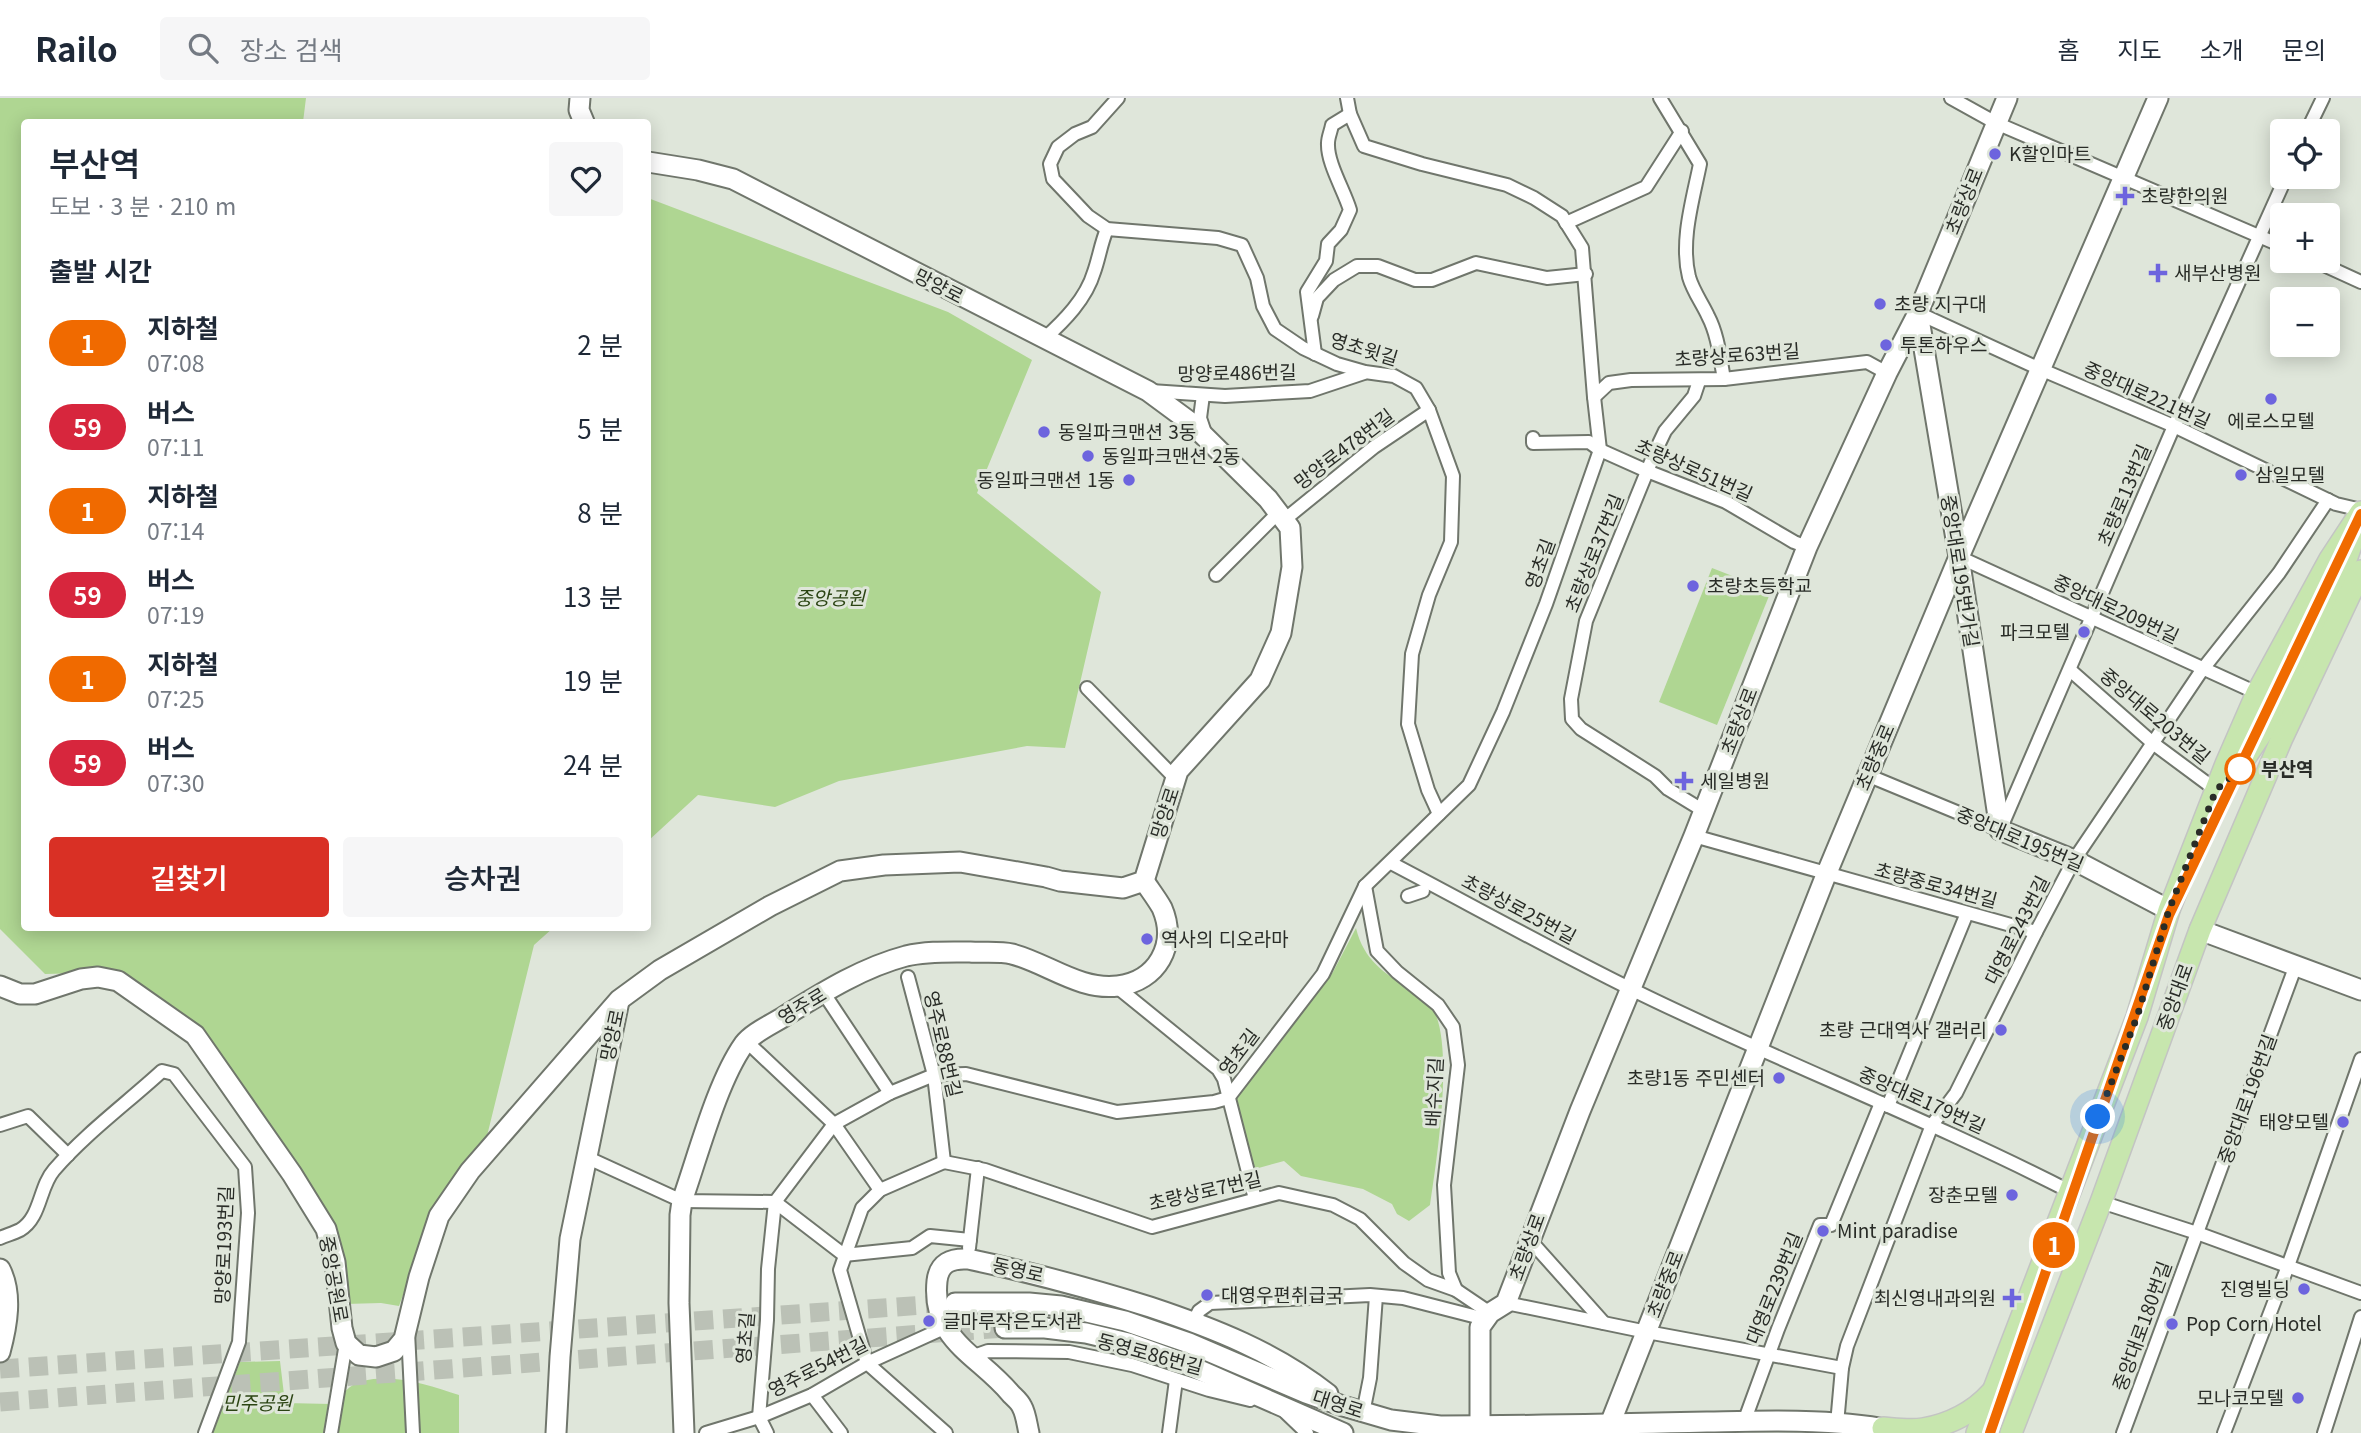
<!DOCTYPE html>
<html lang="ko">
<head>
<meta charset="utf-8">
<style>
  :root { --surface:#fff; --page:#f6f6f7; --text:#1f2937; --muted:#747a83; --line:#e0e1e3; --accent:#d93025 }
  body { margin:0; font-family:Georgia,"Noto Sans KR",serif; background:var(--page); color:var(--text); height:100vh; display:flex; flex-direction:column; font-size:26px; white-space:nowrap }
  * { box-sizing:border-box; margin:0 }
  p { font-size:23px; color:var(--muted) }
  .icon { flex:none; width:38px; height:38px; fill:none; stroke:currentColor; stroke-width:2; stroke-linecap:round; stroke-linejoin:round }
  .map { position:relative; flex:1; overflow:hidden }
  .side { position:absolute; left:21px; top:21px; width:630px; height:812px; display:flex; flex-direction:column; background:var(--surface); border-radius:7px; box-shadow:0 4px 18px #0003 }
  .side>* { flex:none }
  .badge { padding:0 14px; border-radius:23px; font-size:24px; line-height:46px }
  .controls { position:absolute; left:2270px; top:21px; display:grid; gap:14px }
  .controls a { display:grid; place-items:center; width:70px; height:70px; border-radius:7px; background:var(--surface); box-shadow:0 4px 18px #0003; font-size:35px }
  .you { position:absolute; width:35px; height:35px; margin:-18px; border:5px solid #fff; border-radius:50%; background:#1a73e8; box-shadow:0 0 0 10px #1a73e833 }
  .map>.badge { position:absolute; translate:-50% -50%; box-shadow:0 0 0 4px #fff }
  h2 { padding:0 28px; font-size:26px; line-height:63px }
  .round { display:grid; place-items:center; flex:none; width:74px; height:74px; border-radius:7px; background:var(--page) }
  .head { display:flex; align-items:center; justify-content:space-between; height:119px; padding:0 28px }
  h1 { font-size:33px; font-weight:600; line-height:52px }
  .primary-button { display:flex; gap:14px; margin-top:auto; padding:14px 28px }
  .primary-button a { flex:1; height:80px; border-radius:7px; background:var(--accent); color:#fff; font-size:28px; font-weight:600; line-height:80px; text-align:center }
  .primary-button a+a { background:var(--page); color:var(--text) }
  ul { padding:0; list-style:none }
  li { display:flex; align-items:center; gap:21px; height:84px; padding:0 28px }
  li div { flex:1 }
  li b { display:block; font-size:26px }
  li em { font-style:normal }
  li .badge { min-width:77px; font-weight:700; text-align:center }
  header { display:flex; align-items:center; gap:42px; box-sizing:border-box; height:98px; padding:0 35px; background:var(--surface); border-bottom:2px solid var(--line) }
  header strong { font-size:33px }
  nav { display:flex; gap:38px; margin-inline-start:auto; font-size:24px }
  .search { width:490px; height:63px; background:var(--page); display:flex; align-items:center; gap:18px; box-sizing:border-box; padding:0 24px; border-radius:7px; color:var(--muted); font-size:26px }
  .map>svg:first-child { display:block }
</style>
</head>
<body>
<header>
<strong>Railo</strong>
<div class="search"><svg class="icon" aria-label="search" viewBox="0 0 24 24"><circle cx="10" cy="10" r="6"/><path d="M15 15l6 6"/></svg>장소 검색</div>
<nav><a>홈</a><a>지도</a><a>소개</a><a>문의</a></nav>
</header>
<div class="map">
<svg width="2361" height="1335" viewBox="0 0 2361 1335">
  <rect width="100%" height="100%" fill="#dfe6da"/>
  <g fill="#afd692">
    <path d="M0 0H306L303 24H24V830H553L534 847 486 1042 433 1114 399 1208 381 1205 345 1206 340 1163 199 932 124 874 45 876 0 831Z"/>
    <path d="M648 100 948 214 1032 262 977 395 1101 494 1065 650 1027 648 839 683 775 709 698 697 648 743Z"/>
    <path d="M1712 470 1771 493 1717 627 1659 604Z"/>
    <path d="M1356 830C1364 863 1384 874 1411 893 1416 896 1424 900 1429 905 1457 936 1436 1066 1430 1107L1409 1123 1397 1116 1392 1106 1363 1091 1301 1078 1284 1063 1255 1071 1231 1004 1268 961 1333 874Z"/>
    <path d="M280 1263 285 1305 331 1306C340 1299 351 1285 362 1283 395 1275 429 1287 459 1297V1335H213L240 1264Z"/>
  </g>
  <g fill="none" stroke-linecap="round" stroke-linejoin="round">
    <g stroke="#bbc1b6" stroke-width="19" stroke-dasharray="19 10" stroke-linecap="butt">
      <path d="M0 1271 954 1205"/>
      <path d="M0 1304 1005 1230"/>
    </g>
    <g stroke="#70766c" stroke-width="16">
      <g id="street">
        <path d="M1118 0 1092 29 1075 36 1058 49 1050 66 1053 81 1088 118 1107 131 1218 140 1242 147 1257 180 1263 208 1275 231 1303 250 1337 266 1365 274 1394 278 1416 290 1429 312 1453 378 1451 444 1429 497 1412 556 1408 626 1428 692 1439 716"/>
        <path d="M1660 0 1700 66C1693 101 1680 143 1689 179 1693 193 1702 205 1708 218 1718 237 1720 260 1724 281"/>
        <path d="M1951 0 1996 25 2282 148"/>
        <path d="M2307 33 2323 0"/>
        <path d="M1566 125 1646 89 1682 33"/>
        <path d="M2315 163 2361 184"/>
        <path d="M1918 215 2040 271 2174 328 2336 406 2361 412"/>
        <path d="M1312 218 1317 200 1334 182 1357 168H1378L1415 182H1432L1476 165 1547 180 1586 176"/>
        <path d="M1044 241C1064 223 1086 201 1094 174 1099 160 1101 145 1107 131"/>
        <path d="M1315 256 1307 194 1326 163 1328 146 1341 132 1350 112C1344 92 1327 65 1328 45 1328 39 1331 33 1332 27L1350 16"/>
        <path d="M1699 283 1694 298 1665 333 1655 354 1586 523 1571 601 1572 621 1581 631 1655 678 1668 691 1704 713"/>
        <path d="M1151 293 1225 298 1310 293 1364 275"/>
        <path d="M1203 297 1200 320 1205 335"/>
        <path d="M1594 299 1609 285 1631 282 1724 281 1867 264 1887 275"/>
        <path d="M1533 340V345L1589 344 1600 352 1647 373 1726 404 1794 444 1807 449"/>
        <path d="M1284 422 1374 349 1429 312"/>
        <path d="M1959 459 2257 595"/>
        <path d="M1216 477 1278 415"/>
        <path d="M2070 572 2154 646 2216 692"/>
        <path d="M1087 590 1176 681"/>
        <path d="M1867 677 2000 732 2174 328 2286 79"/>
        <path d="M1694 738 2036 834"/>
        <path d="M1391 765C1471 807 1550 851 1631 891 1775 962 1926 1020 2069 1093"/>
        <path d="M1365 788 1377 853 1397 874 1438 907 1453 929 1458 967 1444 1087 1449 1175 1456 1192"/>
        <path d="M1408 798 1423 793"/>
        <path d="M908 879 934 977 944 1064"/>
        <path d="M1117 889 1218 971 1224 981 1255 1101"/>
        <path d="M823 894 890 995"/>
        <path d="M746 943 834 1026 880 1092"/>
        <path d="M1888 1008 1967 815"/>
        <path d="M0 1027 28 1018 68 1057"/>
        <path d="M586 1059 682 1103 775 1104 844 1157 912 1150 930 1138 970 1142"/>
        <path d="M944 1064 985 1072 1152 1129 1279 1095 1333 1107 1360 1121 1404 1165 1428 1182 1456 1192 1490 1215"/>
        <path d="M944 1064 880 1092 862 1110 840 1172 867 1265 946 1335"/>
        <path d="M2101 1104 2197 1135 2361 1195"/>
        <path d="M0 1140C7 1137 14 1135 20 1132 41 1120 39 1089 54 1072 85 1036 127 1005 162 973L174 976 245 1069 248 1115 239 1244 205 1335"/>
        <path d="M1529 1141 1604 1225"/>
        <path d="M969 1150 978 1070"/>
        <path d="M1506 1205 1647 1234 1842 1270"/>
        <path d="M1194 1223 1199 1213 1210 1205 1370 1197 1403 1200 1485 1221"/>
        <path d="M408 1234 413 1335"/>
        <path d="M971 1259 988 1253 1069 1254 1132 1267 1209 1292 1250 1302"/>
        <path d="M812 1297 841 1335"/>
        <path d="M1286 1315 1307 1335"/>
        <path d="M1363 1315 1370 1280 1376 1198"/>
        <path d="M1744 1324 1778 1231 1820 1127H1831L1881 1005"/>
        <path d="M1837 1326 1842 1270 1847 1248 1932 1027 1956 995 2036 834 2074 762 2202 572 2279 475 2328 402"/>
        <path d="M331 1335 346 1245"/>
        <path d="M706 1335 759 1319 812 1297 867 1265 944 1230"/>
        <path d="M767 1335 759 1319 767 1222 768 1171 775 1104 834 1026 890 995 934 977 966 976 1117 1014 1214 1004 1228 1000 1323 876 1365 788 1469 687 1503 614 1546 506 1600 352 1594 299 1582 150 1562 118 1534 100 1507 87 1422 66 1364 48 1350 16 1347 0"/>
        <path d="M1169 1335 1176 1282"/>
        <path d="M2123 1335 2296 867"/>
        <path d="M2224 1335 2288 1168 2361 961"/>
        <path d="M2324 1335 2361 1219"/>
      </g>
    </g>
    <g stroke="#70766c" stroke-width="23">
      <g id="secondary">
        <path d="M580 0 579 12 584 24"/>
        <path d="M1918 215 1959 459 2000 732 2074 762 2169 812"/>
        <path d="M2200 832 2361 892"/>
        <path d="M0 888 20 896H35L81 881 98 879 118 883 195 937 292 1076 326 1131 335 1164 342 1230 346 1245 359 1257 376 1259 394 1253 404 1241 419 1179 439 1118 470 1073 619 902 660 872 770 808 840 773 884 767 960 764 1046 779 1060 783 1123 790 1144 783 1178 673 1260 582 1281 535 1292 469 1290 430 1268 401 1190 324 1148 293 733 81 698 72 648 64"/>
        <path d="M0 1171C13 1196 7 1228 0 1254"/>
        <path d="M955 1205H1029L1061 1208 1125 1223 1189 1245 1306 1295 1343 1308 1391 1322 1440 1328C1529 1328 1618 1326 1707 1324 1767 1323 1841 1320 1899 1334"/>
        <path d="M1005 1230H1045L1086 1235 1128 1245 1181 1264 1343 1335"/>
        <path d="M1610 1326 1826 777 1959 459 2158 0"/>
        <path d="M1480 1328V1229L1490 1215 1506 1205 1580 1013 1694 738 1807 449 1887 275 1918 215 2007 0"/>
        <path d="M556 1335 560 1259 570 1141 619 903"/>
        <path d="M684 1335 679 1205 680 1117 682 1103C698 1058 717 984 744 946 753 934 775 925 788 916 825 893 864 869 906 858 927 853 949 854 970 854 983 855 999 853 1012 856 1047 865 1080 893 1118 888 1157 883 1178 847 1162 810 1157 801 1150 792 1144 783"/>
        <path d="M1029 1335C1027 1327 1026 1316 1022 1309 1020 1304 1015 1300 1011 1296 979 1257 931 1243 937 1183 939 1165 951 1160 968 1161 1030 1174 1089 1190 1150 1209 1213 1230 1275 1254 1328 1296"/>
      </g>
    </g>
    <g stroke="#c3c4c3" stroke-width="24">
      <g id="primary">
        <path d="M2228 681 2236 673C2252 649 2269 625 2284 601 2314 551 2336 493 2354 438"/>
        <path d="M1883 1330C1896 1331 1910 1333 1923 1331 1949 1327 1974 1314 1991 1295"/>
        <path d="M1977 1335 2137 919 2169 812 2226 666 2257 595 2330 461 2361 414"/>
        <path d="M2011 1335 2101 1104 2200 832 2282 640 2361 473"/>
      </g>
    </g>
    <use href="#street" stroke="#fff" stroke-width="12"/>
    <use href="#secondary" stroke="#fff" stroke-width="19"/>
    <use href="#primary" stroke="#c7e6ae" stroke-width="21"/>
  </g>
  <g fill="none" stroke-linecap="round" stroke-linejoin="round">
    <g stroke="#fff" stroke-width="16">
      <path id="line" d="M1990 1335 2169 817 2361 416"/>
    </g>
    <use href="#line" stroke="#f06a00" stroke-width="10"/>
    <path stroke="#292c27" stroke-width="7" stroke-dasharray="0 12.6" d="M2098 1019 2137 919 2169 812 2216 692 2240 671"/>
  </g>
  <g fill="#6d64de" stroke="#dfe6da" stroke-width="2.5">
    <circle cx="1995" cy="56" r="7"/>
    <path d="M2121.5 87.5h7v7h7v7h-7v7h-7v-7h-7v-7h7z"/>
    <path d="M2154.5 164.5h7v7h7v7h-7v7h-7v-7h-7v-7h7z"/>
    <circle cx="1880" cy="206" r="7"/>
    <circle cx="1886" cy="247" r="7"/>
    <circle cx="2271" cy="301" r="7"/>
    <circle cx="1044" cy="334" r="7"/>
    <circle cx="1088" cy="358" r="7"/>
    <circle cx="2241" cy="377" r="7"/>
    <circle cx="1129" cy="382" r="7"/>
    <circle cx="1693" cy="488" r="7"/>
    <circle cx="2084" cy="534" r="7"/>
    <path d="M1680.5 672.5h7v7h7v7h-7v7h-7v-7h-7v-7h7z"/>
    <circle cx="1147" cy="841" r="7"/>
    <circle cx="2001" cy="932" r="7"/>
    <circle cx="1779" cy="980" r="7"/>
    <circle cx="2343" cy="1024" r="7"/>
    <circle cx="2012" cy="1097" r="7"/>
    <circle cx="1823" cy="1133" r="7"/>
    <circle cx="2304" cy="1191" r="7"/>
    <circle cx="1207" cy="1197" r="7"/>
    <path d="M2008.5 1189.5h7v7h7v7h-7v7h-7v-7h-7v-7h7z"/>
    <circle cx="929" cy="1223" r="7"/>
    <circle cx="2172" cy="1226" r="7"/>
    <circle cx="2298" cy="1300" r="7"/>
  </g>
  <circle fill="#fff" stroke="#f06a00" stroke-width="3.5" cx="2240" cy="671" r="14"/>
  <g text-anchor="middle" stroke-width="6" stroke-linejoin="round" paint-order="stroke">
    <g font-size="19" fill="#292c27" stroke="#dfe6da" text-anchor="start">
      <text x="2009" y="63">K할인마트</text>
      <text x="2141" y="105">초량한의원</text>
      <text x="2174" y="182">새부산병원</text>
      <text x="1894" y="213">초량 지구대</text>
      <text x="1900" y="254">투톤하우스</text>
      <text x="2271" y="330" text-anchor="middle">에로스모텔</text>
      <text x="1058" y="341">동일파크맨션 3동</text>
      <text x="1102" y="365">동일파크맨션 2동</text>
      <text x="2255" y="384">삼일모텔</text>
      <text x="1115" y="389" text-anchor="end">동일파크맨션 1동</text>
      <text x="1707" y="495">초량초등학교</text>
      <text x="2070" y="541" text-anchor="end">파크모텔</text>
      <text x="1700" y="690">세일병원</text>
      <text x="1161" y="848">역사의 디오라마</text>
      <text x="1987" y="939" text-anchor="end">초량 근대역사 갤러리</text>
      <text x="1765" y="987" text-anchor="end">초량1동 주민센터</text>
      <text x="2329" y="1031" text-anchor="end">태양모텔</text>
      <text x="1998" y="1104" text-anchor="end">장춘모텔</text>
      <text x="1837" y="1140">Mint paradise</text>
      <text x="2290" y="1198" text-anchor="end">진영빌딩</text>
      <text x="1221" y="1204">대영우편취급국</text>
      <text x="1996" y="1207" text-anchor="end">최신영내과의원</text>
      <text x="943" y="1230">글마루작은도서관</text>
      <text x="2186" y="1233">Pop Corn Hotel</text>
      <text x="2284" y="1307" text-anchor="end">모나코모텔</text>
    </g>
    <g font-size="19" fill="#292c27" stroke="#dfe6da">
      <text transform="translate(1964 103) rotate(-68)" y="7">초량상로</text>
      <text transform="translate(939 188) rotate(27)" y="7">망양로</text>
      <text transform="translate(1364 251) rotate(17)" y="7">영초윗길</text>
      <text transform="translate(1737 257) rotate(-4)" y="7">초량상로63번길</text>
      <text transform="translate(1237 275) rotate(-1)" y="7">망양로486번길</text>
      <text transform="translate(2147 297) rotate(24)" y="7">중앙대로221번길</text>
      <text transform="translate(1344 351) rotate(-37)" y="7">망양로478번길</text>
      <text transform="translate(1694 372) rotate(24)" y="7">초량상로51번길</text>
      <text transform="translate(2124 397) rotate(-67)" y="7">초량로13번길</text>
      <text transform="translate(1594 455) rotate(-68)" y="7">초량상로37번길</text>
      <text transform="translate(1540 466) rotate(-70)" y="7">영초길</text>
      <text transform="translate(1960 473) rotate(81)" y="7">중앙대로195번가길</text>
      <text transform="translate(2116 511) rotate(25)" y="7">중앙대로209번길</text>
      <text transform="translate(2155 618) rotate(40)" y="7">중앙대로203번길</text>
      <text transform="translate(1739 623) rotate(-69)" y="7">초량상로</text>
      <text transform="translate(1875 659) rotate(-67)" y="7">초량중로</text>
      <text transform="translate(1165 715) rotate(-72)" y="7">망양로</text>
      <text transform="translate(2020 741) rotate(23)" y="7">중앙대로195번길</text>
      <text transform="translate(1936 787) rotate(15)" y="7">초량중로34번길</text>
      <text transform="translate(1519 811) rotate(28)" y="7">초량상로25번길</text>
      <text transform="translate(2017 832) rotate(-63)" y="7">대영로243번길</text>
      <text transform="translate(2175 899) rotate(-70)" y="7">중앙대로</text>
      <text transform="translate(802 908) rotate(-31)" y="7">영주로</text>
      <text transform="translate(612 937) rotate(-78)" y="7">망양로</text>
      <text transform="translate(943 946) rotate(77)" y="7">영주로88번길</text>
      <text transform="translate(1239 954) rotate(-53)" y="7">영초길</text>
      <text transform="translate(1434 994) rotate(-87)" y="7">배수지길</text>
      <text transform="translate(2247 1001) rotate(-70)" y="7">중앙대로196번길</text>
      <text transform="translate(1922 1002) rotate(24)" y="7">중앙대로179번길</text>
      <text transform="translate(1205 1093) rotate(-13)" y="7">초량상로7번길</text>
      <text transform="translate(224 1147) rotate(-88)" y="7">망양로193번길</text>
      <text transform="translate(1527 1149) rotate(-70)" y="7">초량상로</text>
      <text transform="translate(1018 1172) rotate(13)" y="7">동영로</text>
      <text transform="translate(334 1181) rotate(80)" y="7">중앙공원로</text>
      <text transform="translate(1665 1186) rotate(-69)" y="7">초량중로</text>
      <text transform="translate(1774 1190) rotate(-68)" y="7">대영로239번길</text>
      <text transform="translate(2142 1228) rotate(-70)" y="7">중앙대로180번길</text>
      <text transform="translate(745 1240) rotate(-85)" y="7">영초길</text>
      <text transform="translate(1150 1256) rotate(15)" y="7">동영로86번길</text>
      <text transform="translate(818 1269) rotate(-27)" y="7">영주로54번길</text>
      <text transform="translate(1338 1306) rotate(18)" y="7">대영로</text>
    </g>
    <g font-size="19" font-style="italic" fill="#2b4413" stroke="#dfe6da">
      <text x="830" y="507">중앙공원</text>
      <text x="257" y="1312">민주공원</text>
    </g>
    <g font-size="19" font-weight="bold" fill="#292c27" stroke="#dfe6da" text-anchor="start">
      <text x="2261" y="678">부산역</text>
    </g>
  </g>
</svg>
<div class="controls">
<a><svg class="icon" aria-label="locate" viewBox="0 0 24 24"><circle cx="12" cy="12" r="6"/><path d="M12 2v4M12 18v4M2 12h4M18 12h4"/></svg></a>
<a>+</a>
<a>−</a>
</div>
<div class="you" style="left:2098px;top:1019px"></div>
<b class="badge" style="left:2054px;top:1147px;background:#f06a00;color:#fff">1</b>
<section class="side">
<div class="head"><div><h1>부산역</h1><p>도보 · 3 분 · 210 m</p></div><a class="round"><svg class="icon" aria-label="heart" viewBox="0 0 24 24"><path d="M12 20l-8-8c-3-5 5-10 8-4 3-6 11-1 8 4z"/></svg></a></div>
<h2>출발 시간</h2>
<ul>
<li><span class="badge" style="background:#f06a00;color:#fff">1</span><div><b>지하철</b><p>07:08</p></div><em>2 분</em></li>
<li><span class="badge" style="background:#d7263d;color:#fff">59</span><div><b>버스</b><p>07:11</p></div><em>5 분</em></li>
<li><span class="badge" style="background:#f06a00;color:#fff">1</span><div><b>지하철</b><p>07:14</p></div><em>8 분</em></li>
<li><span class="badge" style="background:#d7263d;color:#fff">59</span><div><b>버스</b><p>07:19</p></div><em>13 분</em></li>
<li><span class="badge" style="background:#f06a00;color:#fff">1</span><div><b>지하철</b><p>07:25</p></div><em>19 분</em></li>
<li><span class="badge" style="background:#d7263d;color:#fff">59</span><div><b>버스</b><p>07:30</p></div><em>24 분</em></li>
</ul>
<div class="primary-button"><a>길찾기</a><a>승차권</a></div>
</section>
</div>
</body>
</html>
